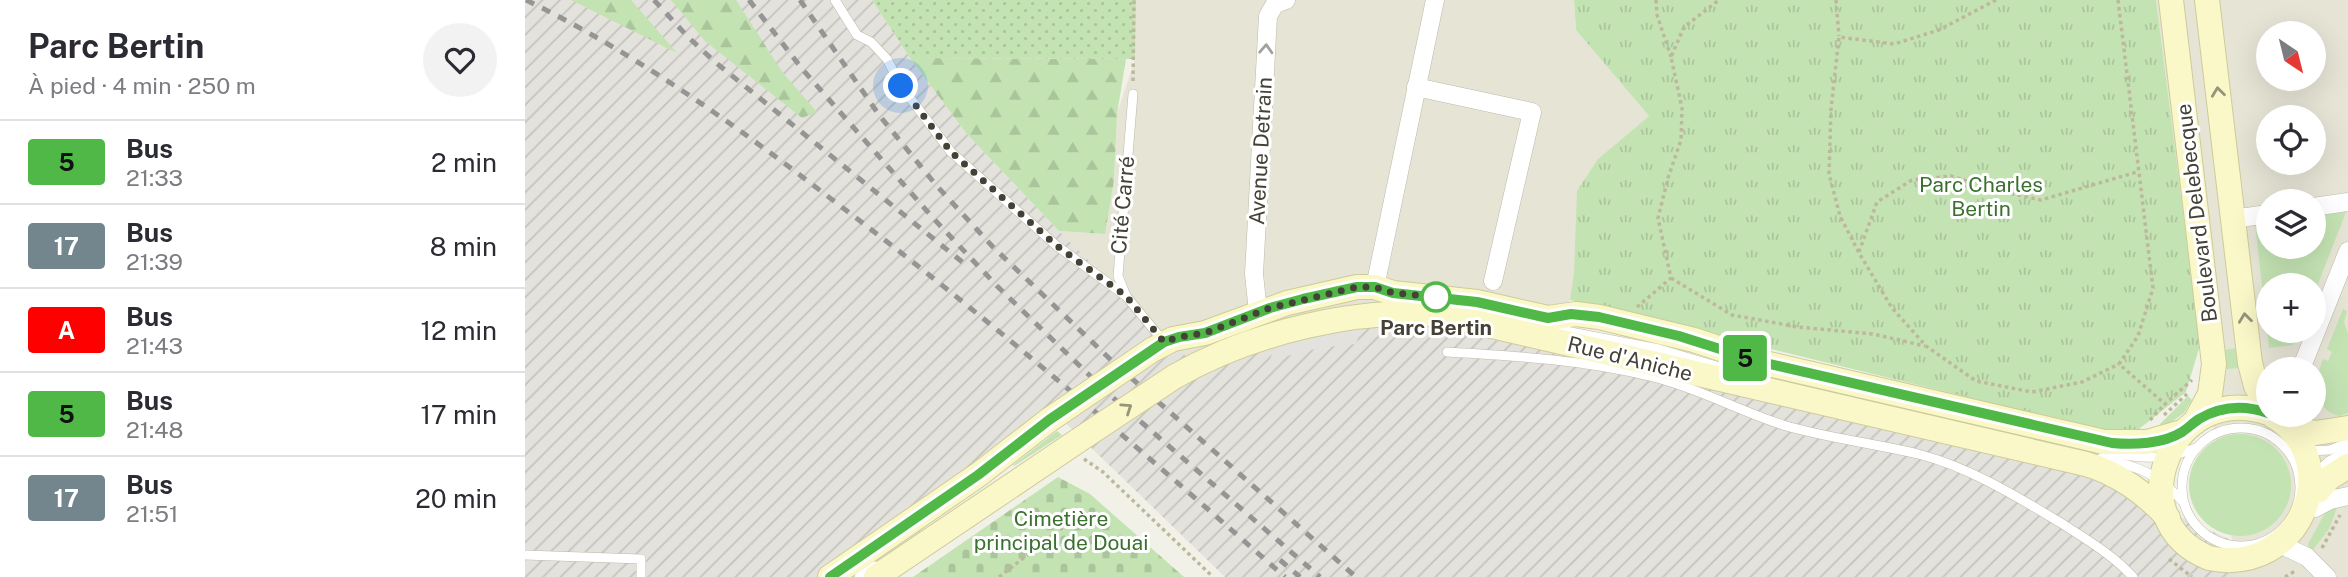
<!DOCTYPE html>
<html lang="fr">
<head>
<meta charset="utf-8">
<style>
  :root { --surface:#fff; --page:#f2f2f3; --text:#2b2b33; --muted:#7c7c81; --line:#e1e1e2 }
  body { margin:0; font-family:"Public Sans",sans-serif; background:var(--page); color:var(--text); height:100vh; display:flex; flex-direction:column; font-size:26px; white-space:nowrap }
  * { box-sizing:border-box; margin:0 }
  p { font-size:23px; color:var(--muted) }
  .icon { flex:none; width:38px; height:38px; fill:none; stroke:currentColor; stroke-width:2; stroke-linecap:round; stroke-linejoin:round }
  .map { position:relative; flex:1; overflow:hidden }
  .drawer { display:flex; flex-direction:column; background:var(--surface); width:525px }
  .drawer>* { flex:none }
  .badge { padding:0 14px; border-radius:5px; font-size:24px; line-height:46px }
  .needle { width:46px; rotate:145deg }
  .tools { position:absolute; left:1731px; top:21px; display:grid; gap:14px }
  .tools a { display:grid; place-items:center; width:70px; height:70px; border-radius:50%; background:var(--surface); box-shadow:0 7px 28px #0002; font-size:35px }
  .you { position:absolute; width:35px; height:35px; margin:-18px; border:5px solid #fff; border-radius:50%; background:#1a73e8; box-shadow:0 0 0 10px #1a73e833 }
  .map>.badge { position:absolute; translate:-50% -50%; box-shadow:0 0 0 4px #fff }
  .round { display:grid; place-items:center; flex:none; width:74px; height:74px; border-radius:37px; background:var(--page) }
  .summary { display:flex; align-items:center; justify-content:space-between; height:119px; padding:0 28px }
  h1 { font-size:33px; font-weight:700; line-height:52px }
  ul { padding:0; list-style:none }
  li { display:flex; align-items:center; gap:21px; height:84px; padding:0 28px; border-top:2px solid var(--line) }
  li div { flex:1 }
  li b { display:block; font-size:26px }
  li em { font-style:normal }
  li .badge { min-width:77px; font-weight:700; text-align:center }
  main { display:flex; flex:1; min-height:0 }
  .map>svg:first-child { display:block }
</style>
</head>
<body>
<main>
<section class="drawer">
<div class="summary"><div><h1>Parc Bertin</h1><p>À pied · 4 min · 250 m</p></div><a class="round"><svg class="icon" aria-label="heart" viewBox="0 0 24 24"><path d="M12 20l-8-8c-3-5 5-10 8-4 3-6 11-1 8 4z"/></svg></a></div>
<ul>
<li><span class="badge" style="background:#50b847;color:#111">5</span><div><b>Bus</b><p>21:33</p></div><em>2 min</em></li>
<li><span class="badge" style="background:#73868d;color:#fff">17</span><div><b>Bus</b><p>21:39</p></div><em>8 min</em></li>
<li><span class="badge" style="background:#fe0000;color:#fff">A</span><div><b>Bus</b><p>21:43</p></div><em>12 min</em></li>
<li><span class="badge" style="background:#50b847;color:#111">5</span><div><b>Bus</b><p>21:48</p></div><em>17 min</em></li>
<li><span class="badge" style="background:#73868d;color:#fff">17</span><div><b>Bus</b><p>21:51</p></div><em>20 min</em></li>
</ul>
</section>
<div class="map">
<svg width="1823" height="577" viewBox="0 0 1823 577">
  <defs>
    <pattern id="industrial-furrows" width="10" height="10" patternUnits="userSpaceOnUse" patternTransform="scale(1.75)"><rect width="10" height="10" fill="#e4e2dc"/><path d="M-1 1l2-2M0 10L10 0M9 11l2-2" fill="none" stroke="#c5c3bd"/></pattern>
    <pattern id="forest-firs" width="22" height="20" patternUnits="userSpaceOnUse" patternTransform="scale(1.75)"><rect width="22" height="20" fill="#c4e3b3"/><path d="M5 1l3.5 6h-7zM16 11l3.5 6h-7z" fill="#aac49b"/></pattern>
    <pattern id="cemetery-stones" width="16" height="16" patternUnits="userSpaceOnUse" patternTransform="scale(1.75)"><rect width="16" height="16" fill="#c4e3b3"/><path d="M2 7V4a2 2 0 0 1 4 0v3zM10 15v-3a2 2 0 0 1 4 0v3z" fill="#aac49b"/></pattern>
    <pattern id="park-tufts" width="24" height="20" patternUnits="userSpaceOnUse" patternTransform="scale(1.75)"><rect width="24" height="20" fill="#c4e3b3"/><path d="M3 7l-1-3M5 7V3M7 7l1-3M15 17l-1-3M17 17v-4M19 17l1-3" fill="none" stroke="#aac49b"/></pattern>
    <pattern id="garden-dots" width="8" height="8" patternUnits="userSpaceOnUse" patternTransform="scale(1.75)"><rect width="8" height="8" fill="#c4e3b3"/><path d="M2 2h.1M6 6h.1" fill="none" stroke="#aac49b" stroke-width="1.8" stroke-linecap="round"/></pattern>
  </defs>
  <rect width="100%" height="100%" fill="#f2f1e7"/>
  <g fill="#e5e4d5" fill-rule="evenodd">
    <path d="M611 0H1049L1051 30 1124 116 1073 159 1045 300 1026 348 673 368 534 231 579 234 589 180 592 114 610 59Z"/>
    <path d="M1631 0H1823V577H1713L1675 345ZM1743 33H1788V79H1743ZM1743 117H1788V163H1743ZM1743 201H1788V247H1743ZM1743 285H1788V331H1743ZM1743 369H1788V415H1743Z"/>
  </g>
  <path fill="url(#industrial-furrows)" d="M0 0H347L385 58 441 133 534 231 673 368 835 325 918 322 1560 473 1706 540 1713 577H700L525 408 347 577H0Z"/>
  <g fill="#c4e3b3">
    <path d="M1821 212 1789 294 1788 285H1743V331H1774L1768 345 1744 348 1730 224 1743 222V247H1788L1789 216Z"/>
    <path d="M1818 309 1822 311 1819 322 1823 334V413L1814 416C1787 409 1790 380 1798 359L1803 361 1807 352 1802 349Z"/>
    <path d="M1711 348 1714 368 1702 369 1700 350Z"/>
    <path d="M1663 396 1667 400 1659 413 1638 428 1635 424Z"/>
    <path d="M532 431 537 435 489 466 488 465Z"/>
    <circle cx="1715" cy="485" r="51"/>
    <path d="M1813 505 1804 529 1786 552 1783 544 1800 513Z"/>
  </g>
  <g fill="url(#forest-firs)">
    <path d="M46 0H106L152 53Z"/>
    <path d="M146 0H211L258 73 292 112 277 118 180 41Z"/>
    <path d="M385 58 601 59 592 114 589 180 580 234 534 231 441 133Z"/>
  </g>
  <path fill="url(#cemetery-stones)" d="M533 477 565 494 659 577H388Z"/>
  <path fill="url(#park-tufts)" d="M1049 0H1631L1675 345 1661 392 1614 429H1574L1045 300 1049 274 1052 191 1073 159 1124 116 1051 30Z"/>
  <path fill="url(#garden-dots)" d="M347 0H611L610 59 385 58Z"/>
  <path fill="#e3e2df" d="M836 330 831 344 795 348 745 360 750 345 795 333Z"/>
  <g fill="none" stroke-linecap="round" stroke-linejoin="round">
    <g stroke="#bdbaaa" stroke-width="10">
      <g id="lane">
        <path d="M310 0 332 35 346 42 362 59 376 86 426 152 532 246 601 296"/>
        <path d="M608 94 593 276 601 296 639 342"/>
        <path d="M1025 328 1134 349 1205 370"/>
        <path d="M922 352C992 356 1060 360 1128 377 1173 388 1214 411 1258 425 1301 438 1348 443 1393 454 1444 467 1491 496 1536 523 1561 539 1588 555 1608 577"/>
        <circle cx="1716" cy="487" r="59"/>
        <path d="M1783 451 1805 450 1823 443"/>
        <path d="M1584 452C1616 459 1641 460 1671 448"/>
        <path d="M1576 458C1614 467 1633 473 1659 503"/>
        <path d="M1787 476 1804 461 1823 451"/>
        <path d="M0 555 116 559V577"/>
        <path d="M334 577 350 566"/>
      </g>
    </g>
    <g stroke="#bdbaaa" stroke-width="19">
      <g id="street">
        <path d="M891 87 1007 112 968 281"/>
        <path d="M1788 207 1823 202"/>
        <path d="M1708 219 1743 214"/>
        <path d="M850 287 910 0"/>
        <path d="M733 312 729 274 743 16 750 4 761 0"/>
        <path d="M1776 369 1823 251"/>
        <path d="M1790 508 1805 500 1823 496"/>
        <path d="M1763 548 1782 557 1802 577"/>
      </g>
    </g>
    <g stroke="#cecb9a" stroke-width="26">
      <g id="secondary">
        <path d="M1646 0 1689 364 1685 394 1670 422"/>
        <path d="M1682 0 1725 363 1731 386 1743 406"/>
        <path d="M627 350 648 339 680 333 762 303 832 287H850L868 293 952 302 1023 318 1051 314 1074 317 1169 340 1235 362 1579 442H1622L1657 432"/>
        <path d="M649 377C725 333 837 305 924 316L1561 464C1592 473 1622 494 1643 518"/>
        <path d="M1743 413C1646 379 1591 520 1684 558 1777 577 1823 459 1747 415"/>
        <path d="M1769 430 1791 433 1823 428"/>
        <path d="M1793 491 1804 478 1823 466"/>
        <path d="M305 577 453 475 524 420"/>
        <path d="M351 577 554 440"/>
      </g>
    </g>
    <g stroke="#bdb89d" stroke-width="3.5" stroke-dasharray="3.5 3.5" stroke-linecap="butt">
      <path d="M1131 0 1132 15 1146 57"/>
      <path d="M1311 0 1314 36"/>
      <path d="M1471 0 1414 30 1369 44 1314 37 1306 109 1304 174 1315 216 1334 253 1367 308 1401 346 1451 381 1507 392 1557 382 1594 364"/>
      <path d="M1593 0 1628 288 1613 336 1594 364 1640 404 1667 380"/>
      <path d="M608 81 609 0"/>
      <path d="M1334 252 1352 202 1387 180 1426 176 1470 190 1516 200 1612 172"/>
      <path d="M1146 278 1207 315 1273 327 1348 334 1400 346"/>
      <path d="M1112 307 1146 278 1133 218 1143 178 1156 140 1157 108 1146 57 1159 27 1194 0"/>
      <path d="M1639 415 1662 394"/>
      <path d="M1625 420 1640 404"/>
      <path d="M559 459 578 472 688 577"/>
      <path d="M1797 548 1815 515"/>
      <path d="M1644 559 1667 577"/>
      <path d="M474 577 560 510"/>
      <path d="M1760 577 1770 571"/>
    </g>
    <use href="#lane" stroke="#fff" stroke-width="9"/>
    <use href="#street" stroke="#fff" stroke-width="18"/>
    <use href="#secondary" stroke="#faf8c9" stroke-width="24"/>
    <g stroke="#959595" stroke-width="5" stroke-dasharray="9 9" stroke-linecap="butt">
      <path d="M1 0C116 56 217 130 318 208 471 324 616 450 760 577"/>
      <path d="M129 0 162 36 190 62 441 265"/>
      <path d="M224 0 278 70 409 219 472 286 585 395 795 577"/>
      <path d="M275 0 354 115 411 185 468 247 586 360 831 577"/>
      <path d="M755 560 775 577"/>
    </g>
    <g stroke="#cecb9a" stroke-width="26" stroke-linecap="butt">
      <g id="secondary-bridge">
        <path d="M524 420 627 350"/>
        <path d="M554 440 649 377"/>
      </g>
    </g>
    <use href="#secondary-bridge" stroke="#faf8c9" stroke-width="24"/>
  </g>
  <defs><path id="oneway-chevron" d="M-2-3.5L2.5 0L-2 3.5" fill="none" stroke-width="1.6" stroke-linecap="round" stroke-linejoin="round" transform="scale(1.75)"/></defs>
  <use stroke="#a2a09b" href="#oneway-chevron" transform="translate(741 49) rotate(-87)"/>
  <g stroke="#969479">
    <use href="#oneway-chevron" transform="translate(1693 92) rotate(-97)"/>
    <use href="#oneway-chevron" transform="translate(1720 318) rotate(-97)"/>
    <use href="#oneway-chevron" transform="translate(602 408) rotate(-34)"/>
  </g>
  <g fill="none" stroke-linecap="round" stroke-linejoin="round">
    <g stroke="#fff" stroke-width="16">
      <path id="line" d="M305 577 453 475 524 420 639 342 654 337 680 333 745 308 778 299 832 287H850L868 293 952 302 1023 318 1046 314 1074 317 1154 336 1236 362 1587 443C1608 445 1638 444 1657 432 1663 428 1668 423 1674 419 1696 406 1720 405 1743 413"/>
    </g>
    <use href="#line" stroke="#50b847" stroke-width="10"/>
    <path stroke="#444237" stroke-width="7" stroke-dasharray="0 12.6" d="M376 86 426 152 532 246 601 296 639 342 654 337 680 333 745 308 832 287H850L868 293 914 297H911"/>
  </g>
  <circle fill="#fff" stroke="#50b847" stroke-width="3.5" cx="911" cy="297" r="14"/>
  <g text-anchor="middle" stroke-width="6" stroke-linejoin="round" paint-order="stroke">
    <g font-size="21" fill="#444237" stroke="#fff">
      <text transform="translate(736 151) rotate(-87)" y="7">Avenue Detrain</text>
      <text transform="translate(598 205) rotate(-85)" y="7">Cité Carré</text>
      <text transform="translate(1672 213) rotate(-97)" y="7">Boulevard Delebecque</text>
      <text transform="translate(1105 359) rotate(14)" y="7">Rue d'Aniche</text>
    </g>
    <g font-size="21" fill="#3a712f" stroke="#fff">
      <text x="1456" y="192">Parc Charles<tspan x="1456" dy="24">Bertin</tspan></text>
      <text x="536" y="526">Cimetière<tspan x="536" dy="24">principal de Douai</tspan></text>
    </g>
    <g font-size="21" font-weight="bold" fill="#444237" stroke="#fff">
      <text x="911" y="335">Parc Bertin</text>
    </g>
  </g>
</svg>
<div class="tools">
<a><svg class="needle" viewBox="-14 -14 28 28"><path d="M0-13l5 13h-10z" fill="#e53935"/><path d="M0 13l5-13h-10z" fill="#7c7c81"/></svg></a>
<a><svg class="icon" aria-label="locate" viewBox="0 0 24 24"><circle cx="12" cy="12" r="6"/><path d="M12 2v4M12 18v4M2 12h4M18 12h4"/></svg></a>
<a><svg class="icon" aria-label="layers" viewBox="0 0 24 24"><path d="M12 4l9 5-9 5-9-5zM3 14l9 5 9-5"/></svg></a>
<a>+</a>
<a>−</a>
</div>
<div class="you" style="left:376px;top:86px"></div>
<b class="badge" style="left:1220px;top:358px;background:#50b847;color:#111">5</b>
</div>
</main>
</body>
</html>
